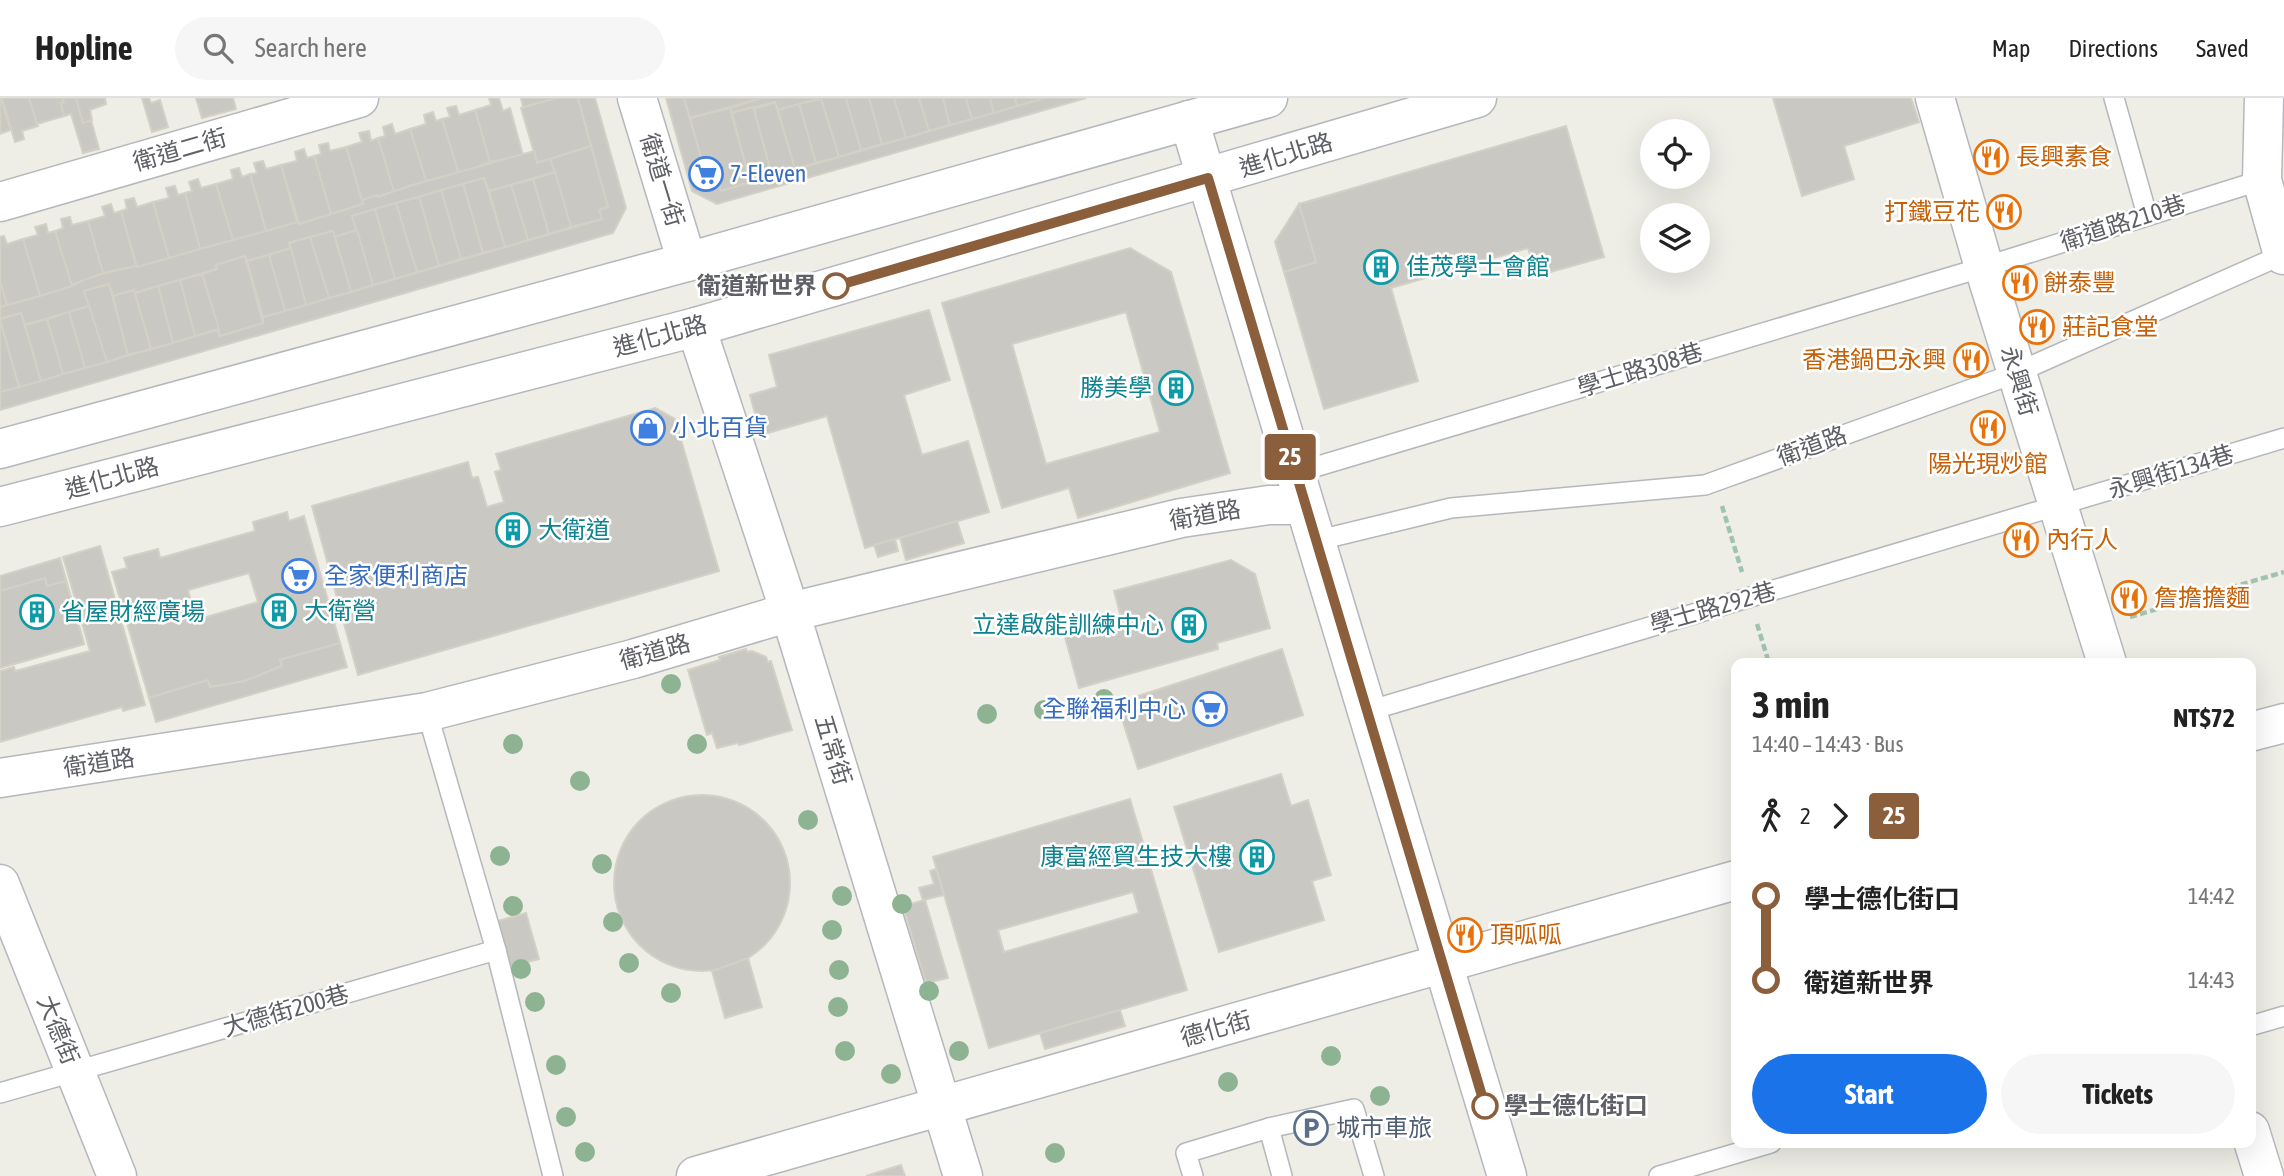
<!DOCTYPE html>
<html lang="en">
<head>
<meta charset="utf-8">
<style>
  :root { --surface:#fff; --page:#f6f6f6; --text:#222; --muted:#767676; --line:#e0e0e0; --accent:#1a73e8 }
  body { margin:0; font-family:"Asap Condensed","Noto Sans TC",sans-serif; background:var(--page); color:var(--text); height:100vh; display:flex; flex-direction:column; font-size:26px; white-space:nowrap }
  * { box-sizing:border-box; margin:0 }
  p { font-size:23px; color:var(--muted) }
  .icon { flex:none; width:38px; height:38px; fill:none; stroke:currentColor; stroke-width:2; stroke-linecap:round; stroke-linejoin:round }
  .map { position:relative; flex:1; overflow:hidden }
  .drawer { position:absolute; left:1731px; top:560px; width:525px; height:490px; display:flex; flex-direction:column; background:var(--surface); border-radius:14px; box-shadow:0 7px 28px #0002 }
  .drawer>* { flex:none }
  .badge { padding:0 14px; border-radius:5px; font-size:24px; line-height:46px }
  .fabs { position:absolute; left:1640px; top:21px; display:grid; gap:14px }
  .fabs a { display:grid; place-items:center; width:70px; height:70px; border-radius:50%; background:var(--surface); box-shadow:0 7px 28px #0002; font-size:35px }
  .map>.badge { position:absolute; translate:-50% -50%; box-shadow:0 0 0 4px #fff }
  .legs { display:flex; align-items:center; gap:10px; height:77px; padding:0 21px; font-size:23px }
  .legs p { margin-inline-start:auto }
  .head { display:flex; align-items:center; justify-content:space-between; height:119px; padding:0 21px }
  h1 { font-size:38px; font-weight:700; line-height:52px }
  .action { display:flex; gap:14px; margin-top:auto; padding:14px 21px }
  .action a { flex:1; height:80px; border-radius:42px; background:var(--accent); color:#fff; font-size:28px; font-weight:700; line-height:80px; text-align:center }
  .action a+a { background:var(--page); color:var(--text) }
  ul { padding:0 21px; list-style:none }
  li { display:flex; align-items:center; gap:24px; height:84px; font-size:26px }
  li i { display:grid; place-items:center; width:10px; height:100%; margin:0 9px; background:currentColor }
  li i::after { content:''; width:18px; height:18px; margin:-9px; border:5px solid; border-radius:50%; background:var(--surface) }
  li p { margin-inline-start:auto }
  li:first-child i { background:linear-gradient(#0000 50%,currentColor 0) }
  li:last-child i { background:linear-gradient(currentColor 50%,#0000 0) }
  header { display:flex; align-items:center; gap:42px; box-sizing:border-box; height:98px; padding:0 35px; background:var(--surface); border-bottom:2px solid var(--line) }
  header strong { font-size:33px }
  nav { display:flex; gap:38px; margin-inline-start:auto; font-size:24px }
  .search { width:490px; height:63px; background:var(--page); display:flex; align-items:center; gap:18px; box-sizing:border-box; padding:0 24px; border-radius:38px; color:var(--muted); font-size:26px }
  .map>svg:first-child { display:block }
</style>
</head>
<body>
<header>
<strong>Hopline</strong>
<div class="search"><svg class="icon" aria-label="search" viewBox="0 0 24 24"><circle cx="10" cy="10" r="6"/><path d="M15 15l6 6"/></svg>Search here</div>
<nav><a>Map</a><a>Directions</a><a>Saved</a></nav>
</header>
<div class="map">
<svg width="2284" height="1078" viewBox="0 0 2284 1078">
  <rect width="100%" height="100%" fill="#eeeee7"/>
  <g fill="#cac8c3" stroke="#d3d1c5" stroke-width="2" fill-rule="evenodd">
    <path d="M0 0 11 32 0 36Z"/>
    <path d="M2 0H29L38 28 22 33 24 41 15 44Z"/>
    <path d="M29 0H62L64 4 61 5 64 18 37 26Z"/>
    <path d="M62 0H76L83 25 91 22 99 51 83 55 71 16 64 18 61 5 64 4Z"/>
    <path d="M76 0H105L106 6 90 12 92 22 83 25Z"/>
    <path d="M142 0H149L151 5 160 2 168 29 152 34Z"/>
    <path d="M196 0H233L236 11 202 20Z"/>
    <path d="M489 0H499L503 13 510 10 523 57 490 64 475 12 491 7Z"/>
    <path d="M521 0H557L523 9Z"/>
    <path d="M557 0H578L591 48 537 65 521 10Z"/>
    <path d="M578 0H595L626 110 613 135 0 312V294L217 232 220 238 263 225V219L602 121 599 112 608 109Z"/>
    <path d="M666 0H684L707 80 719 87 721 93 1044 0H1086L717 106 692 93Z"/>
    <path d="M684 0H759V1L690 20Z"/>
    <path d="M821 0 778 12 775 4 732 15 730 10 761 0Z"/>
    <path d="M821 0H846L861 52 839 59Z"/>
    <path d="M846 0H869L882 46 861 52Z"/>
    <path d="M869 0H894L906 40 882 46Z"/>
    <path d="M894 0H919L929 33 906 40Z"/>
    <path d="M919 0H943L950 27 929 33Z"/>
    <path d="M943 0H966L972 21 950 27Z"/>
    <path d="M966 0H990L994 15 972 21Z"/>
    <path d="M990 0H1015L1017 8 994 15Z"/>
    <path d="M1015 0H1038V2L1017 8Z"/>
    <path d="M1773 0H1911L1919 24 1844 48 1854 81 1802 98Z"/>
    <path d="M821 1 839 59 816 65 799 6Z"/>
    <path d="M775 4 795 71 772 78 754 11Z"/>
    <path d="M799 6 816 65 795 71 778 12Z"/>
    <path d="M456 8 459 17 475 12 490 64 459 76 442 21 450 19 447 10Z"/>
    <path d="M753 9 772 78 750 84 732 15Z"/>
    <path d="M730 10 750 84 721 93 719 87 707 80 690 20Z"/>
    <path d="M433 14 436 23 442 21 459 76 426 83 410 31 426 26 424 17Z"/>
    <path d="M392 26 395 36 410 31 426 83 394 94 378 40 385 38 383 29Z"/>
    <path d="M1566 28 1604 159 1536 178 1528 150 1391 190 1418 283 1324 311 1284 174 1316 164 1299 106Z"/>
    <path d="M369 33 371 43 378 40 394 94 362 102 346 49 362 44 359 35Z"/>
    <path d="M328 45 330 53 346 49 363 106 331 116 314 58 321 56 319 47Z"/>
    <path d="M591 48 608 109 599 112 602 121 571 129 550 61Z"/>
    <path d="M304 51 307 60 314 58 331 116 299 126 281 67 297 63 295 54Z"/>
    <path d="M534 53 537 65 550 61 555 74 489 93 484 80 352 118 357 132 335 139 333 133 289 145 291 150 247 163 245 158 216 167 217 171 135 195 134 192 113 198 109 186 84 193 89 208 25 227 21 215 0 221V209L72 188 87 180 297 124 299 126 363 106 362 102 377 97 378 99 409 88Z"/>
    <path d="M263 63 266 71 281 67 297 124 266 133 250 76 257 75 254 65Z"/>
    <path d="M239 70 242 79 250 76 266 133 233 142 216 86 233 81 231 72Z"/>
    <path d="M555 74 571 129 549 136 533 81Z"/>
    <path d="M484 80 505 149 483 155 463 86Z"/>
    <path d="M198 81 201 90 216 86 233 142 200 151 185 95 192 93 189 84Z"/>
    <path d="M533 81 549 136 528 142 511 87Z"/>
    <path d="M463 86 483 155 461 161 441 92Z"/>
    <path d="M511 87 528 142 505 149 489 93Z"/>
    <path d="M175 88 178 97 185 95 200 151 169 160 153 104 169 100 166 90Z"/>
    <path d="M441 92 461 161 439 168 419 99Z"/>
    <path d="M419 99 439 168 417 174 396 105Z"/>
    <path d="M134 100 137 109 153 104 169 160 137 169 121 113 127 111 125 102Z"/>
    <path d="M396 105 417 174 395 181 375 111Z"/>
    <path d="M111 106 114 115 121 113 136 168 103 175 88 123 105 118 102 109Z"/>
    <path d="M1299 106 1316 164 1284 174 1275 144Z"/>
    <path d="M375 111 395 181 373 187 352 118Z"/>
    <path d="M70 119 72 127 88 123 103 175 71 187 55 133 63 130 61 121Z"/>
    <path d="M46 126 48 135 55 133 72 188 40 198 23 141 38 137 35 129Z"/>
    <path d="M357 132 373 187 351 194 335 139Z"/>
    <path d="M333 133 351 194 329 200 310 139Z"/>
    <path d="M4 138 7 146 23 141 40 198 7 207 0 183V139Z"/>
    <path d="M310 139 329 200 306 207 289 145Z"/>
    <path d="M291 150 306 207 285 213 269 157Z"/>
    <path d="M1130 150 1171 174 1230 375 1078 420 1069 390 1002 410 942 205ZM1126 214 1160 334 1046 366 1012 246Z"/>
    <path d="M269 157 285 213 263 219 247 163Z"/>
    <path d="M245 158 263 225 220 238 202 176 217 171 216 167Z"/>
    <path d="M202 176 219 231 195 238 180 182Z"/>
    <path d="M180 182 195 238 173 245 158 188Z"/>
    <path d="M0 183 7 207 0 209Z"/>
    <path d="M109 186 128 257 107 264 84 193Z"/>
    <path d="M158 188 173 245 151 251 135 195Z"/>
    <path d="M134 192 151 251 128 257 113 198Z"/>
    <path d="M89 208 107 264 85 270 69 214Z"/>
    <path d="M929 212 950 282 904 297 922 357 968 343 989 414 865 450 827 318 761 337 750 297 777 289 769 257Z"/>
    <path d="M69 214 85 270 63 276 47 221Z"/>
    <path d="M21 215 41 283 19 289 0 221Z"/>
    <path d="M47 221 63 276 41 283 25 227Z"/>
    <path d="M0 222 19 289 0 294Z"/>
    <path d="M655 310 675 321 719 473 358 577 312 408 468 364 472 380 478 379 487 409 504 404 495 374 501 372 496 356Z"/>
    <path d="M287 414 289 423 304 418 340 545 280 562 282 568 245 583 210 589 208 582 149 600 112 474 127 470 124 460 158 451 160 460 255 433 253 424ZM249 475 258 504 196 522 188 492Z"/>
    <path d="M957 423 964 445 906 462 900 440Z"/>
    <path d="M895 441 898 453 878 459 874 447Z"/>
    <path d="M100 448 145 607 123 613 122 609 0 644V573L14 569 15 573 90 553 63 459Z"/>
    <path d="M60 460 84 546 0 570V478Z"/>
    <path d="M1231 462 1255 476 1270 530 1217 545 1218 551 1079 590 1065 539 1122 523 1114 493Z"/>
    <path d="M45 480 47 488 66 483 84 546 0 570V493Z"/>
    <path d="M340 545 347 569 156 624 149 600 208 582 210 589 245 583 282 568 280 562Z"/>
    <path d="M746 551 747 554 752 553 766 559 768 564 771 563 792 632 739 647 738 645 717 650 712 635 707 637 688 572 720 562 719 559Z"/>
    <path d="M1282 551 1303 617 1138 671 1117 605Z"/>
    <path d="M1281 676 1291 708 1308 702 1331 777 1312 783 1324 822 1219 854 1174 709Z"/>
    <circle cx="702" cy="785" r="88"/>
    <path d="M1130 701 1187 892 989 950 933 759ZM1133 794 1139 815 1004 854 998 832Z"/>
    <path d="M936 771 944 797 923 802 919 790 934 786 930 773Z"/>
    <path d="M925 802 948 880 926 885 903 808Z"/>
    <path d="M526 815 539 861 505 870 491 825Z"/>
    <path d="M748 860 762 909 725 920 712 873Z"/>
    <path d="M1120 912 1125 928 1045 951 1040 935Z"/>
    <path d="M901 1067 905 1078H866Z"/>
  </g>
  <g fill="none" stroke-linecap="round" stroke-linejoin="round">
    <g stroke="#b6b7bb" stroke-width="22">
      <g id="lane">
        <path d="M2114 0 2147 117"/>
        <path d="M1295 375 1984 169 2262 82"/>
        <path d="M1315 443 1451 410 1705 387 2016 275 2284 156"/>
        <path d="M1368 613 2284 340"/>
        <path d="M427 614 496 852 553 1078"/>
        <path d="M2250 928 2284 918"/>
        <path d="M0 995 496 852"/>
        <path d="M1269 1030 1354 1011 1374 1078"/>
        <path d="M1193 1078 1186 1055 1269 1030 1282 1078"/>
        <path d="M1659 1078 1771 1045"/>
      </g>
    </g>
    <g stroke="#b6b7bb" stroke-width="41">
      <g id="street">
        <path d="M637 0 687 164"/>
        <path d="M1935 0 1984 169 2107 565"/>
        <path d="M2264 0 2262 82 2283 157"/>
        <path d="M0 104 359 0"/>
        <path d="M696 229 790 514 963 1078"/>
        <path d="M2250 634 2284 625"/>
        <path d="M0 680 427 614 633 561 790 514 1181 420 1269 407H1304"/>
        <path d="M0 786 117 1078"/>
        <path d="M2250 1033 2264 1078"/>
        <path d="M696 1078 1736 782"/>
      </g>
    </g>
    <g stroke="#b5b7bc" stroke-width="41">
      <g id="secondary">
        <path d="M1189 22 1507 1078"/>
        <path d="M0 351 687 164 1268 0"/>
        <path d="M0 409 696 229 1477 0"/>
      </g>
    </g>
    <g stroke="#a0c3b0" stroke-width="4.5" stroke-dasharray="7 3.5" stroke-linecap="butt">
      <path d="M1722 408 1742 474"/>
      <path d="M2130 519 2284 474"/>
      <path d="M1757 526 1769 565"/>
    </g>
    <use href="#lane" stroke="#fff" stroke-width="19"/>
    <use href="#street" stroke="#fff" stroke-width="38"/>
    <use href="#secondary" stroke="#fff" stroke-width="38"/>
  </g>
  <g fill="#8eb393">
    <circle cx="671" cy="586" r="10"/>
    <circle cx="1104" cy="601" r="10"/>
    <circle cx="1044" cy="612" r="10"/>
    <circle cx="987" cy="616" r="10"/>
    <circle cx="513" cy="646" r="10"/>
    <circle cx="697" cy="646" r="10"/>
    <circle cx="580" cy="683" r="10"/>
    <circle cx="808" cy="722" r="10"/>
    <circle cx="500" cy="758" r="10"/>
    <circle cx="602" cy="766" r="10"/>
    <circle cx="842" cy="798" r="10"/>
    <circle cx="902" cy="806" r="10"/>
    <circle cx="513" cy="808" r="10"/>
    <circle cx="613" cy="824" r="10"/>
    <circle cx="832" cy="832" r="10"/>
    <circle cx="629" cy="865" r="10"/>
    <circle cx="521" cy="871" r="10"/>
    <circle cx="839" cy="872" r="10"/>
    <circle cx="929" cy="893" r="10"/>
    <circle cx="671" cy="895" r="10"/>
    <circle cx="535" cy="904" r="10"/>
    <circle cx="838" cy="909" r="10"/>
    <circle cx="845" cy="953" r="10"/>
    <circle cx="959" cy="953" r="10"/>
    <circle cx="1331" cy="958" r="10"/>
    <circle cx="556" cy="967" r="10"/>
    <circle cx="891" cy="976" r="10"/>
    <circle cx="1228" cy="984" r="10"/>
    <circle cx="1380" cy="998" r="10"/>
    <circle cx="566" cy="1019" r="10"/>
    <circle cx="585" cy="1054" r="10"/>
    <circle cx="1055" cy="1055" r="10"/>
  </g>
  <g fill="none" stroke-linecap="round" stroke-linejoin="round">
    <g stroke="#fff" stroke-width="16">
      <path id="line-1" d="M836 188 1208 80 1485 1008"/>
    </g>
    <use href="#line-1" stroke="#8b5e3c" stroke-width="10"/>
  </g>
  <defs>
    <g id="restaurant-ring" transform="scale(1.75)"><circle r="9.5" fill="#fff" stroke="#e8710a" stroke-width="1.5"/><path d="M-5-6h1v4h1v-4h1v4h1v-4h1v5L-1.5 .5V6h-2V.5L-5-1ZM5-6V6H3V1.5H1.5Q1.5-4 5-6Z" fill="#e8710a"/></g>
    <g id="supermarket-ring" transform="scale(1.75)"><circle r="9.5" fill="#fff" stroke="#3f7fe0" stroke-width="1.5"/><path d="M-6-5.5h2.5l.6 2H6L4.5 2H-2.5L-4.4-4H-6ZM-1.5 3.2a1.3 1.3 0 1 0 .1 0ZM3 3.2a1.3 1.3 0 1 0 .1 0Z" fill="#3f7fe0"/></g>
    <g id="building-ring" transform="scale(1.75)"><circle r="9.5" fill="#fff" stroke="#0f9aa8" stroke-width="1.5"/><path d="M-4-6H4V6H1V3H-1V6H-4ZM-2.5-4.3h1.7v1.8h-1.7ZM.8-4.3h1.7v1.8H.8ZM-2.5-1h1.7V.8h-1.7ZM.8-1h1.7V.8H.8Z" fill="#0f9aa8"/></g>
    <g id="shop-ring" transform="scale(1.75)"><circle r="9.5" fill="#fff" stroke="#3f7fe0" stroke-width="1.5"/><path d="M-5-2.5h2.3a2.7 3.5 0 0 1 5.4 0H5L5.5 6h-11ZM-1.5-2.5h3a1.5 2.3 0 0 0-3 0Z" fill="#3f7fe0"/></g>
    <g id="parking-ring" transform="scale(1.75)"><circle r="9.5" fill="#fff" stroke="#5c6f8a" stroke-width="1.5"/><path d="M-3.5-5.5H1a3.5 3.5 0 0 1 0 7H-1V5.5H-3.5ZM-1-3.4V-.6H.8a1.4 1.4 0 0 0 0-2.8Z" fill="#5c6f8a"/></g>
  </defs>
  <g fill-rule="evenodd">
    <use href="#restaurant-ring" x="1991" y="59"/>
    <use href="#supermarket-ring" x="706" y="76"/>
    <use href="#restaurant-ring" x="2004" y="114"/>
    <use href="#building-ring" x="1381" y="169"/>
    <use href="#restaurant-ring" x="2020" y="185"/>
    <use href="#restaurant-ring" x="2037" y="229"/>
    <use href="#restaurant-ring" x="1971" y="262"/>
    <use href="#building-ring" x="1176" y="290"/>
    <use href="#shop-ring" x="648" y="330"/>
    <use href="#restaurant-ring" x="1988" y="330"/>
    <use href="#building-ring" x="513" y="432"/>
    <use href="#restaurant-ring" x="2021" y="442"/>
    <use href="#supermarket-ring" x="299" y="478"/>
    <use href="#restaurant-ring" x="2129" y="500"/>
    <use href="#building-ring" x="279" y="513"/>
    <use href="#building-ring" x="37" y="514"/>
    <use href="#building-ring" x="1189" y="527"/>
    <use href="#supermarket-ring" x="1210" y="611"/>
    <use href="#building-ring" x="1257" y="759"/>
    <use href="#restaurant-ring" x="1465" y="837"/>
    <use href="#parking-ring" x="1311" y="1030"/>
  </g>
  <g fill="#fff" stroke="#8b5e3c" stroke-width="3.5">
    <circle cx="836" cy="188" r="12"/>
    <circle cx="1485" cy="1008" r="12"/>
  </g>
  <g text-anchor="middle" stroke-width="5" stroke-linejoin="round" paint-order="stroke">
    <g font-size="24" fill="#5e6065" stroke="#fff">
      <text transform="translate(180 52) rotate(-16)" y="8">衛道二街</text>
      <text transform="translate(1286 57) rotate(-17)" y="8">進化北路</text>
      <text transform="translate(662 82) rotate(73)" y="8">衛道一街</text>
      <text transform="translate(2123 125) rotate(-18)" y="8">衛道路210巷</text>
      <text transform="translate(660 238) rotate(-15)" y="8">進化北路</text>
      <text transform="translate(1640 272) rotate(-17)" y="8">學士路308巷</text>
      <text transform="translate(2019 283) rotate(73)" y="8">永興街</text>
      <text transform="translate(1812 348) rotate(-20)" y="8">衛道路</text>
      <text transform="translate(2171 374) rotate(-17)" y="8">永興街134巷</text>
      <text transform="translate(112 380) rotate(-15)" y="8">進化北路</text>
      <text transform="translate(1205 417) rotate(-10)" y="8">衛道路</text>
      <text transform="translate(1713 510) rotate(-16)" y="8">學士路292巷</text>
      <text transform="translate(655 554) rotate(-16)" y="8">衛道路</text>
      <text transform="translate(833 652) rotate(73)" y="8">五常街</text>
      <text transform="translate(99 665) rotate(-9)" y="8">衛道路</text>
      <text transform="translate(286 913) rotate(-16)" y="8">大德街200巷</text>
      <text transform="translate(1216 931) rotate(-16)" y="8">德化街</text>
      <text transform="translate(58 932) rotate(68)" y="8">大德街</text>
    </g>
    <g font-size="24" fill="#c56008" stroke="#fff" text-anchor="start">
      <text x="2016" y="67">長興素食</text>
      <text x="1980" y="122" text-anchor="end">打鐵豆花</text>
      <text x="2044" y="193">餅泰豐</text>
      <text x="2062" y="237">莊記食堂</text>
      <text x="1946" y="270" text-anchor="end">香港鍋巴永興</text>
      <text x="1988" y="374" text-anchor="middle">陽光現炒館</text>
      <text x="2046" y="450">內行人</text>
      <text x="2154" y="508">詹擔擔麵</text>
      <text x="1490" y="845">頂呱呱</text>
    </g>
    <g font-size="24" fill="#366cbe" stroke="#fff" text-anchor="start">
      <text x="730" y="84">7-Eleven</text>
      <text x="672" y="338">小北百貨</text>
      <text x="324" y="486">全家便利商店</text>
      <text x="1186" y="619" text-anchor="end">全聯福利中心</text>
    </g>
    <g font-size="24" fill="#0d838f" stroke="#fff" text-anchor="start">
      <text x="1406" y="177">佳茂學士會館</text>
      <text x="1152" y="298" text-anchor="end">勝美學</text>
      <text x="538" y="440">大衛道</text>
      <text x="304" y="521">大衛營</text>
      <text x="61" y="522">省屋財經廣場</text>
      <text x="1164" y="535" text-anchor="end">立達啟能訓練中心</text>
      <text x="1232" y="767" text-anchor="end">康富經貿生技大樓</text>
    </g>
    <g font-size="24" font-weight="bold" fill="#5e6065" stroke="#fff" text-anchor="end">
      <text x="817" y="196">衛道新世界</text>
      <text x="1504" y="1016" text-anchor="start">學士德化街口</text>
    </g>
    <g font-size="24" fill="#4e5e75" stroke="#fff" text-anchor="start">
      <text x="1336" y="1038">城市車旅</text>
    </g>
  </g>
</svg>
<div class="fabs">
<a><svg class="icon" aria-label="locate" viewBox="0 0 24 24"><circle cx="12" cy="12" r="6"/><path d="M12 2v4M12 18v4M2 12h4M18 12h4"/></svg></a>
<a><svg class="icon" aria-label="layers" viewBox="0 0 24 24"><path d="M12 4l9 5-9 5-9-5zM3 14l9 5 9-5"/></svg></a>
</div>
<b class="badge" style="left:1290px;top:359px;background:#8b5e3c;color:#fff">25</b>
<section class="drawer">
<div class="head"><div><h1>3 min</h1><p>14:40 – 14:43 · Bus</p></div><b>NT$72</b></div>
<div class="legs"><svg class="icon" aria-label="walk" viewBox="0 0 24 24"><circle cx="13" cy="4" r="2"/><path d="M13 8l-2 6 4 7M11 14l-3 7M7 12l3-4h3l4 4"/></svg>2<svg class="icon" aria-label="forward" viewBox="0 0 24 24"><path d="M9 5l7 7-7 7"/></svg><b class="badge" style="background:#8b5e3c;color:#fff">25</b></div>
<ul>
<li><i style="color:#8b5e3c"></i><b>學士德化街口</b><p>14:42</p></li>
<li><i style="color:#8b5e3c"></i><b>衛道新世界</b><p>14:43</p></li>
</ul>
<div class="action"><a>Start</a><a>Tickets</a></div>
</section>
</div>
</body>
</html>
